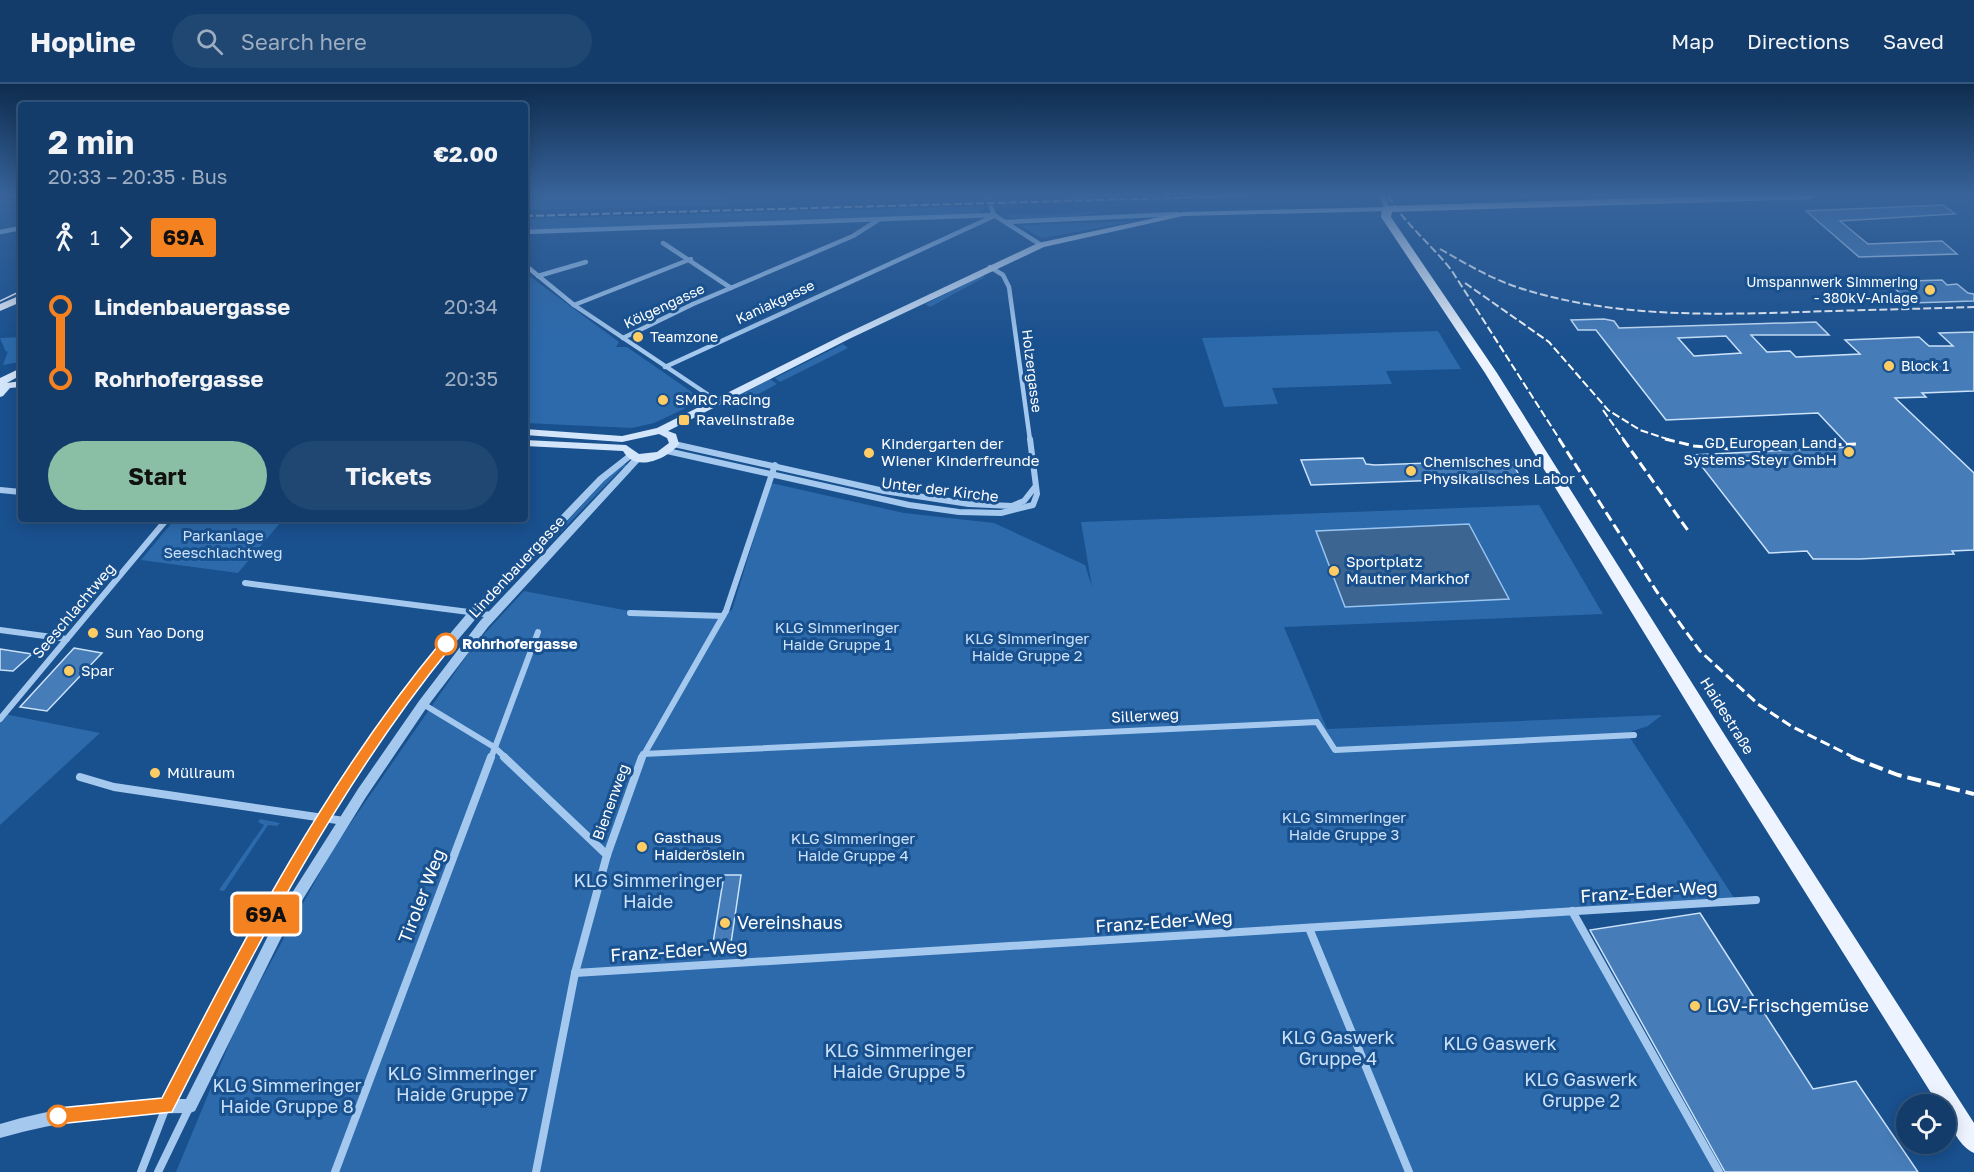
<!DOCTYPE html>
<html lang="en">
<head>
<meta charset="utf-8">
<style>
  :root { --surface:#133c6a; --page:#204772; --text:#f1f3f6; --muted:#9dadc1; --line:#32567e; --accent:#8abfa5 }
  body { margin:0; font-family:"Golos Text",sans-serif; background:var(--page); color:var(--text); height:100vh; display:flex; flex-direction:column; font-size:22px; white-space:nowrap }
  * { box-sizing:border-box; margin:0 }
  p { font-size:20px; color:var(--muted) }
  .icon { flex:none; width:33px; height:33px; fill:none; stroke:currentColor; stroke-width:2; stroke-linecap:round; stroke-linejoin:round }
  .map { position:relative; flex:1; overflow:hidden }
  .sheet { position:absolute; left:18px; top:18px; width:510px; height:420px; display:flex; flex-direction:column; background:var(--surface); border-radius:6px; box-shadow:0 3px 15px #0003,0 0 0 2px var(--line) }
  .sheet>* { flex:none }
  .badge { padding:0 12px; border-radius:4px; font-size:21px; line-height:39px }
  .controls { position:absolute; left:1896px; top:1010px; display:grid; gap:12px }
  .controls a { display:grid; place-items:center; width:60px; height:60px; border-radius:50%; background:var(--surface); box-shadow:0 3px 15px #0003,0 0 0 2px var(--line); font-size:30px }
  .map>.badge { position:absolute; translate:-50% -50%; box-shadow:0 0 0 3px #fff }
  .legs { display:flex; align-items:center; gap:9px; height:66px; padding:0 30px; font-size:20px }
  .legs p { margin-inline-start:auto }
  .headline { display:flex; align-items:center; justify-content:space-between; height:102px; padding:0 30px }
  h1 { font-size:33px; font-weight:700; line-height:45px }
  .action { display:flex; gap:12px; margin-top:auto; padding:12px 30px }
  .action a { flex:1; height:69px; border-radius:36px; background:var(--accent); color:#111; font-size:24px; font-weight:700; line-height:69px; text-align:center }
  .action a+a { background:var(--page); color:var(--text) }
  ul { padding:0 30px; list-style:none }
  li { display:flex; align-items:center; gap:21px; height:72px; font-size:22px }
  li i { display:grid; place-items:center; width:9px; height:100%; margin:0 8px; background:currentColor }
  li i::after { content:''; width:15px; height:15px; margin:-8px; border:4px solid; border-radius:50%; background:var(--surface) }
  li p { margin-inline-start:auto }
  li:first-child i { background:linear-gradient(#0000 50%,currentColor 0) }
  li:last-child i { background:linear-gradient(currentColor 50%,#0000 0) }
  header { display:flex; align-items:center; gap:36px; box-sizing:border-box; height:84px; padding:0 30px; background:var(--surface); border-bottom:2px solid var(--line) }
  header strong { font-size:28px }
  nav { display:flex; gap:33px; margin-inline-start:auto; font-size:21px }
  .search { width:420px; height:54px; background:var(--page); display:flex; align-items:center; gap:15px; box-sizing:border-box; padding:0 21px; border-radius:33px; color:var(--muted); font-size:22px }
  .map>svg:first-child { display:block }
</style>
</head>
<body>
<header>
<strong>Hopline</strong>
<div class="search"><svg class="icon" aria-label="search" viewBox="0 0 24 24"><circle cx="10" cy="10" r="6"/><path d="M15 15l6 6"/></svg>Search here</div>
<nav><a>Map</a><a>Directions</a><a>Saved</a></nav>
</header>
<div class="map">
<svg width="1974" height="1088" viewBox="0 0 1974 1088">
  <rect width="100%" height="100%" fill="#19508e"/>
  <g fill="#2c6aac">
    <path d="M643 112H721L731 121 525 126 526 113Z"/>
    <path d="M987 122 979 130 525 147V135Z"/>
    <path d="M1102 128C1076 132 1027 143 1004 131Z"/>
    <path d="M1137 137 1042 154 1018 141Z"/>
    <path d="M525 189 619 258 616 263H627L702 315 701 317 654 339 632 344 525 339Z"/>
    <path d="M982 192 985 193 930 223 925 220Z"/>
    <path d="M1438 247 1461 285 1386 287 1392 300 1272 304 1278 320 1224 323 1202 254Z"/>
    <path d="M21 253 19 278 3 281 8 267 6 268 0 254Z"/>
    <path d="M843 260 848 264 780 298 775 294Z"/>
    <path d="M770 295 777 300 733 324 719 323Z"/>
    <path d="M624 380 628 381 621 385 485 527 605 396Z"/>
    <path d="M771 399 904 429 994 439 1085 481 1092 503 1081 438 1539 421 1603 530 1284 543 1327 645 1662 631 1648 642 1627 649 1736 817 1573 827 1719 1088H176L239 936 334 763 474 561 524 507 624 526 722 530 732 526Z"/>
    <path d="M175 435 280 439 238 489 141 476Z"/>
    <path d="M4 630 100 649 0 741V635Z"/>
    <path d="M260 735 280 739 277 742 268 741 224 807 219 806 264 741 258 738Z"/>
  </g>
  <path fill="#3d6592" stroke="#98c4f1" stroke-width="1.5" d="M1469 440 1509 515 1345 523 1316 447Z"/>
  <g fill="#467cb8" stroke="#cbe2fa" stroke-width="1.5" fill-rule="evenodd">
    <path d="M1943 121 1955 130 1840 137 1868 160 1942 157 1957 170 1859 173 1806 127Z"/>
    <path d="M1942 196 1947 201 1957 200 1968 209 1974 210V217L1911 219 1892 202H1915L1910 197Z"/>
    <path d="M1604 235 1614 237 1619 244 1816 238 1829 251H1751L1767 268 1790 267 1796 273 1860 270 1845 256 1919 253 1929 262H1953L1939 249 1974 248V307L1922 309 1926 313 1895 314 1974 389V466L1952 467 1954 470 1860 475H1813L1807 467 1769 469 1693 371 1850 363 1818 329 1666 336 1596 246H1578L1571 236ZM1726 252 1741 269 1694 272 1678 254Z"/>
    <path d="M1363 374 1366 380 1375 381 1511 376 1520 393 1311 401 1301 376Z"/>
    <path d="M74 564 102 569 47 627 20 623Z"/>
    <path d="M0 565 32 570 13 587 0 586Z"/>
    <path d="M724 791H741L731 859H713Z"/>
    <path d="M1700 829 1813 1005 1856 997 1918 1088H1725L1590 846Z"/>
  </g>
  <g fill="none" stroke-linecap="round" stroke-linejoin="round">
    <path stroke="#3c6a9f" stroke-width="4.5" stroke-dasharray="4.5 2" stroke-linecap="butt" d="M989 112 991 123"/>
    <g stroke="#a5c9ee" stroke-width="4.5">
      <path d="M16 112 21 113"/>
      <path d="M991 123 994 131 1041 161"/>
      <path d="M1005 138 1178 130"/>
      <path d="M0 148 21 144"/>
      <path d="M525 148 994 131"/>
      <path d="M663 159 731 204"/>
      <path d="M525 181 574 221 719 318"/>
      <path d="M990 183 1003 191 1009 203 1030 356"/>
      <path d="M538 192 586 178"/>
      <path d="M574 221 691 175"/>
      <path d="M623 254 693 220 853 152 878 136"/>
      <path d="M665 283 992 133"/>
    </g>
    <g stroke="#a5c9ee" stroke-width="6">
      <path d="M674 360 884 407 969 420 1012 422 1024 417 1035 403"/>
      <path d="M667 367 909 421 959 428 1001 429 1033 421 1037 410 1030 355"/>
      <path d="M0 406 21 408"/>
      <path d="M245 499 492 531"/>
      <path d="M630 529 723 532"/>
      <path d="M0 546 67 555"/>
      <path d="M423 620 494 663 506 674"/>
      <path d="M0 635 167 435"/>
      <path d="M643 670 1317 638 1335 666 1634 651"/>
      <path d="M491 674 538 548"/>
      <path d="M642 674 726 527 775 381"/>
    </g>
    <g stroke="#a5c9ee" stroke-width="8">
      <path d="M504 673 607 771"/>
      <path d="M80 693 114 703 344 737"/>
      <path d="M1572 827 1719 1088"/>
      <path d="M1309 844 1409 1088"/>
      <path d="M575 889 1756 816"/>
      <path d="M141 1088 166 1023"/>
      <path d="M158 1088 189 1024"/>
      <path d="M335 1088 491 673"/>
      <path d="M536 1088 575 889 607 771 642 673"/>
    </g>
    <g fill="#a5c9ee" fill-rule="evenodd">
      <path d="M1379 112H1385L1390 125 1389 126H1385Z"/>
      <path d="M630 368 633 369 635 371 633 373 604 397 478 532 408 615 327 739 266 841 178 1015H186L280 828 358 705 419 617 480 537 635 372H641L643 374 641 376 488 543 427 623 366 713 290 836 195 1027 190 1029C125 1029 62 1036 0 1054V1040C54 1024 107 1016 163 1015L256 833 319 731 400 609 470 526 598 393Z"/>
    </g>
    <g fill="#d3e5fa" fill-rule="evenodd">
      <path d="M1387 123 1391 125 1390 127 1183 132 1044 163 849 255 668 347 676 350 679 360C670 372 645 385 630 375 627 373 625 370 623 367L525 362V356L626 361 639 370 657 368 669 359 667 354 659 350 622 358 525 351V345L622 352 657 344 843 251 1038 159 1183 128Z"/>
      <path d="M21 284V291L7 299 21 297V303L10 304 3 312 0 313V294Z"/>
    </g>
    <g fill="#edf4ff" fill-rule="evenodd">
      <path d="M1714 112H1817L1812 115 1392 128 1391 133 1497 289 1726 653 1974 1039V1069C1958 1062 1946 1036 1946 1020H1938L1714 663 1485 289 1381 133 1382 125 1387 122Z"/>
      <path d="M21 211V218L0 227V220Z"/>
    </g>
    <path stroke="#fff" stroke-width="1.5" d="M0 217 21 207"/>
    <g stroke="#fff" stroke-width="2" stroke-dasharray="8 3" stroke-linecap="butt">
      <path d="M1388 112C1405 140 1432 161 1452 187L1560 356"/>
      <path d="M525 132 1246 112"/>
      <path d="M1440 165C1468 181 1495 197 1526 206 1615 233 1709 231 1801 228 1859 226 1916 225 1974 223"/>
      <path d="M1465 199 1549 258 1608 326 1640 346 1670 356"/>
      <path d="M1603 326 1624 356"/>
    </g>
    <g stroke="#fff" stroke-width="3" stroke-dasharray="10 4.5" stroke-linecap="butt">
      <path d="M1559 355 1657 508 1700 567 1758 620 1791 642 1855 674"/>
      <path d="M1623 355 1689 448"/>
      <path d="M1665 355 1694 362 1730 365"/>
      <path d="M1759 364 1856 360"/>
    </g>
    <path stroke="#fff" stroke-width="4" stroke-dasharray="14 6" stroke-linecap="butt" d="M1851 673 1898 691 1974 710"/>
  </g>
  <linearGradient id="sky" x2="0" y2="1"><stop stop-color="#0e2c4e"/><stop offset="0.42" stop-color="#38649b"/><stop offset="1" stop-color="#38649b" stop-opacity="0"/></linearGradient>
  <rect width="1974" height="264" fill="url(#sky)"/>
  <path fill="#f58220" stroke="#fff" stroke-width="1.5" d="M446 556 452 560 451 563C336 704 254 867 172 1028L58 1040 52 1038 50 1032 52 1026 58 1024 162 1014C244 855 327 695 442 557Z"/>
  <g fill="#ffcd63" stroke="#19508e" stroke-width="2">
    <circle cx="1930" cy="206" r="6"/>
    <circle cx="638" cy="253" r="6"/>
    <circle cx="1889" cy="282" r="6"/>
    <circle cx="663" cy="316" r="6"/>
    <rect x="678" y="330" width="12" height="12" rx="3"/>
    <circle cx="1849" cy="368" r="6"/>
    <circle cx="869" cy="369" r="6"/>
    <circle cx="1411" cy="387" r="6"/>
    <circle cx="1334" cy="487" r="6"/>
    <circle cx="93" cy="549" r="6"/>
    <circle cx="69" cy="587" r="6"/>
    <circle cx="155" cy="689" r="6"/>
    <circle cx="642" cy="763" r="6"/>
    <circle cx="725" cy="839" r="6"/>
    <circle cx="1695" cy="922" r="6"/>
  </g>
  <g fill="#fff" stroke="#f58220" stroke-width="3">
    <circle cx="446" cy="560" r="10"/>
    <circle cx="58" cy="1032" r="10"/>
  </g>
  <g text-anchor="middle" stroke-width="6" stroke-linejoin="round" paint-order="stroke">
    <g font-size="14" fill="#fff" stroke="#19508e" text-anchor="start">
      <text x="1918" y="203" text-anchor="end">Umspannwerk Simmering<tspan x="1918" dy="16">- 380kV-Anlage</tspan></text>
      <text x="650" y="258">Teamzone</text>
      <text x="1901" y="287">Block 1</text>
    </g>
    <g font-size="14" fill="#fff" stroke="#19508e">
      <text transform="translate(775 218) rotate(-25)" y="5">Kaniakgasse</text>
      <text transform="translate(664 222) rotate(-25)" y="5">Kölgengasse</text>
      <text transform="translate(1032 287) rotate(83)" y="5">Holzergasse</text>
    </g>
    <g font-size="15" fill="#fff" stroke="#19508e" text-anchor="start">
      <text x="675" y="321">SMRC Racing</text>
      <text x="696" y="341">Ravelinstraße</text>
      <text x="1837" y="364" text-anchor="end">GD European Land<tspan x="1837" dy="17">Systems-Steyr GmbH</tspan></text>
      <text x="881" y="365">Kindergarten der<tspan x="881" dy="17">Wiener Kinderfreunde</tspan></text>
      <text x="1423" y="383">Chemisches und<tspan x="1423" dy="17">Physikalisches Labor</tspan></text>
      <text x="1346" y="483">Sportplatz<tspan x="1346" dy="17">Mautner Markhof</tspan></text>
      <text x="105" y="554">Sun Yao Dong</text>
      <text x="81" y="592">Spar</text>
      <text x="167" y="694">Müllraum</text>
      <text x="654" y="759">Gasthaus<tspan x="654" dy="17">Haideröslein</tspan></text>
    </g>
    <g font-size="15" fill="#fff" stroke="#19508e">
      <text transform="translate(940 406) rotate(7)" y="5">Unter der Kirche</text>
      <text transform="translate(517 483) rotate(-47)" y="5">Lindenbauergasse</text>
      <text transform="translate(74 527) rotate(-50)" y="5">Seeschlachtweg</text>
      <text transform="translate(1145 632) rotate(-3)" y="5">Sillerweg</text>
      <text transform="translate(1727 632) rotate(58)" y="5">Haidestraße</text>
      <text transform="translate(611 718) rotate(-70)" y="5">Bienenweg</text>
    </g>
    <g font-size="15" fill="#cbe2fa" stroke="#19508e">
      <text x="223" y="457">Parkanlage<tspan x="223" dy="17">Seeschlachtweg</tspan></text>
      <text x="837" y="549">KLG Simmeringer<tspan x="837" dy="17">Haide Gruppe 1</tspan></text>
      <text x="1027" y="560">KLG Simmeringer<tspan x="1027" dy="17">Haide Gruppe 2</tspan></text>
      <text x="1344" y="739">KLG Simmeringer<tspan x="1344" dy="17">Haide Gruppe 3</tspan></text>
      <text x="853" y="760">KLG Simmeringer<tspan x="853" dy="17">Haide Gruppe 4</tspan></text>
    </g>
    <g font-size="15" font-weight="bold" fill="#fff" stroke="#19508e" text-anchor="start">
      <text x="462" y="565">Rohrhofergasse</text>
    </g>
    <g font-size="18" fill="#cbe2fa" stroke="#19508e">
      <text x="648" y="803">KLG Simmeringer<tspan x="648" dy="21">Haide</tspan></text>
      <text x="1338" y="960">KLG Gaswerk<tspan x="1338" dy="21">Gruppe 4</tspan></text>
      <text x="1500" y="966">KLG Gaswerk</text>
      <text x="899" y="973">KLG Simmeringer<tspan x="899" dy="21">Haide Gruppe 5</tspan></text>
      <text x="462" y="996">KLG Simmeringer<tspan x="462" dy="21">Haide Gruppe 7</tspan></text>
      <text x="1581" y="1002">KLG Gaswerk<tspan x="1581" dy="21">Gruppe 2</tspan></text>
      <text x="287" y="1008">KLG Simmeringer<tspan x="287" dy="21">Haide Gruppe 8</tspan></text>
    </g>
    <g font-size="18" fill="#fff" stroke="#19508e">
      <text transform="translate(1649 808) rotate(-4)" y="6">Franz-Eder-Weg</text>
      <text transform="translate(422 812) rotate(-69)" y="6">Tiroler Weg</text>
      <text transform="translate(1164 838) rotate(-4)" y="6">Franz-Eder-Weg</text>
      <text transform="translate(679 867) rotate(-4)" y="6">Franz-Eder-Weg</text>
    </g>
    <g font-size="18" fill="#fff" stroke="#19508e" text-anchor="start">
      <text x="737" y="845">Vereinshaus</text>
      <text x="1707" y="928">LGV-Frischgemüse</text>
    </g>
  </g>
</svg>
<div class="controls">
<a><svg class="icon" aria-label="locate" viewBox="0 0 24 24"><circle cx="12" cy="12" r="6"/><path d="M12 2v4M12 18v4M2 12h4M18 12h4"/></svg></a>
</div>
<b class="badge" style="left:266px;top:830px;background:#f58220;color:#111">69A</b>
<section class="sheet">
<div class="headline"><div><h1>2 min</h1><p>20:33 – 20:35 · Bus</p></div><b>€2.00</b></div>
<div class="legs"><svg class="icon" aria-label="walk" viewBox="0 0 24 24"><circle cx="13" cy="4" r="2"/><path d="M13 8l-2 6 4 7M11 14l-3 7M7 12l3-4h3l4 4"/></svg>1<svg class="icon" aria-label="forward" viewBox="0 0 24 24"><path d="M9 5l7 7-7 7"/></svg><b class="badge" style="background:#f58220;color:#111">69A</b></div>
<ul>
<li><i style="color:#f58220"></i><b>Lindenbauergasse</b><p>20:34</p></li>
<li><i style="color:#f58220"></i><b>Rohrhofergasse</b><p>20:35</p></li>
</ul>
<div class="action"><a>Start</a><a>Tickets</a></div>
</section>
</div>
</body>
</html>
